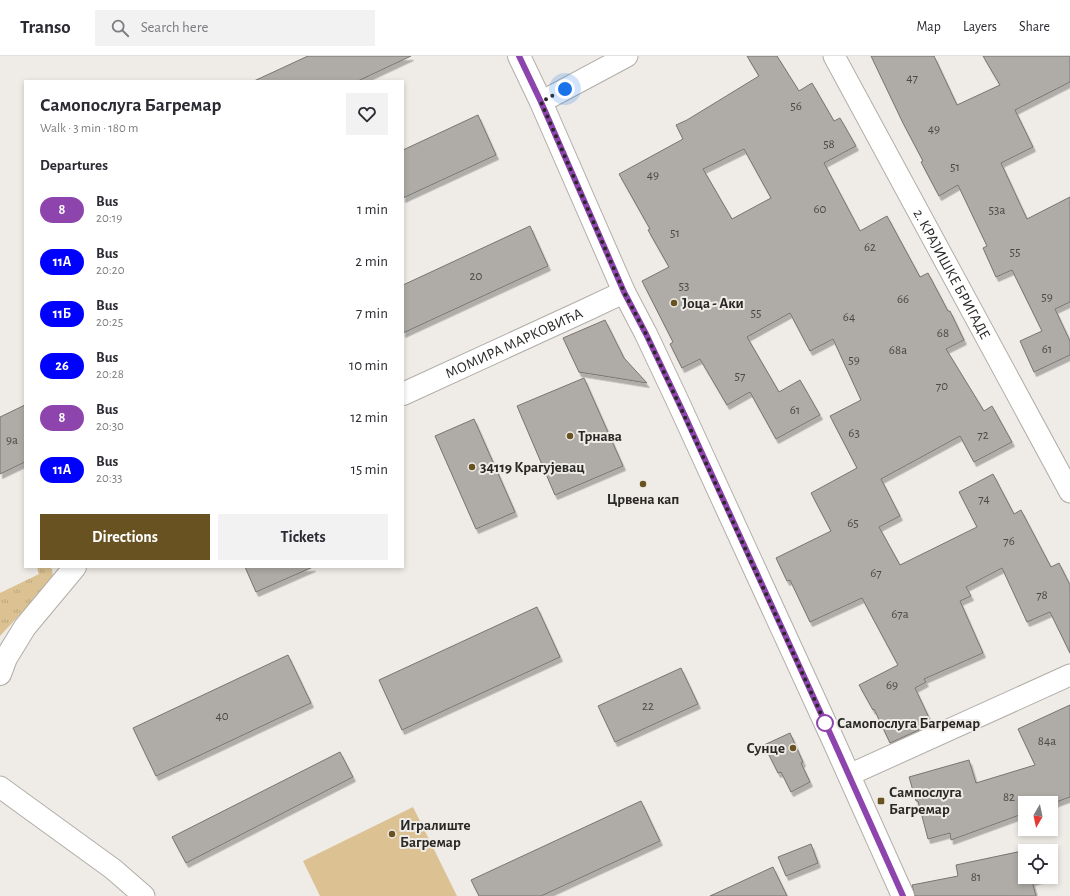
<!DOCTYPE html>
<html lang="en">
<head>
<meta charset="utf-8">
<style>
  :root { --surface:#fff; --page:#f2f2f3; --text:#2b2b33; --muted:#7c7c81; --line:#e1e1e2; --accent:#695222 }
  body { margin:0; font-family:"Alegreya Sans",sans-serif; background:var(--page); color:var(--text); height:100vh; display:flex; flex-direction:column; font-size:15px; white-space:nowrap }
  * { box-sizing:border-box; margin:0 }
  p { font-size:13px; color:var(--muted) }
  .icon { flex:none; width:22px; height:22px; fill:none; stroke:currentColor; stroke-width:2; stroke-linecap:round; stroke-linejoin:round }
  .map { position:relative; flex:1; overflow:hidden }
  .drawer { position:absolute; left:24px; top:24px; width:380px; height:488px; display:flex; flex-direction:column; background:var(--surface); border-radius:0px; box-shadow:0 2px 6px #0003 }
  .drawer>* { flex:none }
  .badge { padding:0 8px; border-radius:13px; font-size:14px; line-height:26px }
  .needle { width:26px; rotate:189deg }
  .fabs { position:absolute; left:1018px; top:740px; display:grid; gap:8px }
  .fabs a { display:grid; place-items:center; width:40px; height:40px; border-radius:0px; background:var(--surface); box-shadow:0 2px 6px #0003; font-size:20px }
  .you { position:absolute; width:20px; height:20px; margin:-10px; border:3px solid #fff; border-radius:50%; background:#1a73e8; box-shadow:0 0 0 6px #1a73e833 }
  .map>.badge { position:absolute; translate:-50% -50%; box-shadow:0 0 0 2px #fff }
  h2 { padding:0 16px; font-size:15px; line-height:36px }
  .round { display:grid; place-items:center; flex:none; width:42px; height:42px; border-radius:0px; background:var(--page) }
  .summary { display:flex; align-items:center; justify-content:space-between; height:68px; padding:0 16px }
  h1 { font-size:19px; font-weight:700; line-height:30px }
  .action { display:flex; gap:8px; margin-top:auto; padding:8px 16px }
  .action a { flex:1; height:46px; border-radius:0px; background:var(--accent); color:#fff; font-size:16px; font-weight:700; line-height:46px; text-align:center }
  .action a+a { background:var(--page); color:var(--text) }
  ul { padding:0; list-style:none }
  li { display:flex; align-items:center; gap:12px; height:52px; padding:0 16px }
  li div { flex:1 }
  li b { display:block; font-size:15px }
  li em { font-style:normal }
  li .badge { min-width:44px; font-weight:700; text-align:center }
  header { display:flex; align-items:center; gap:24px; box-sizing:border-box; height:56px; padding:0 20px; background:var(--surface); border-bottom:1px solid var(--line) }
  header strong { font-size:19px }
  nav { display:flex; gap:22px; margin-inline-start:auto; font-size:14px }
  .search { width:280px; height:36px; background:var(--page); display:flex; align-items:center; gap:10px; box-sizing:border-box; padding:0 14px; border-radius:0px; color:var(--muted); font-size:15px }
  .map>svg:first-child { display:block }
</style>
</head>
<body>
<header>
<strong>Transo</strong>
<div class="search"><svg class="icon" aria-label="search" viewBox="0 0 24 24"><circle cx="10" cy="10" r="6"/><path d="M15 15l6 6"/></svg>Search here</div>
<nav><a>Map</a><a>Layers</a><a>Share</a></nav>
</header>
<div class="map">
<svg width="1070" height="840" viewBox="0 0 1070 840">
  <defs>
    <pattern id="grass-tufts" width="24" height="20" patternUnits="userSpaceOnUse"><rect width="24" height="20" fill="#dcc293"/><path d="M3 7l-1-3M5 7V3M7 7l1-3M15 17l-1-3M17 17v-4M19 17l1-3" fill="none" stroke="#bda77f"/></pattern>
    <filter id="shadow"><feDropShadow dx="2.5" dy="4.5" stdDeviation="0" flood-color="#0004"/></filter>
  </defs>
  <rect width="100%" height="100%" fill="#efece7"/>
  <path fill="url(#grass-tufts)" d="M37 511H49L52 513 53 523 0 580V537L39 518Z"/>
  <path fill="#dcc293" d="M413 751 457 840H320L303 805Z"/>
  <g fill="#afaca7" stroke="#787570" fill-rule="evenodd" filter="url(#shadow)">
    <path d="M308 0H411L358 25H254Z"/>
    <path d="M747 0H777L799 35 812 27 834 65 840 62 856 90 824 107 860 175 887 160 920 221 928 217 948 255H950L964 284 946 293 984 355 992 350 1012 386 974 406 960 380 881 423 900 460 879 471 900 509 977 471 959 436 993 418 1014 458 1021 454 1051 511 1059 507 1070 529V597L1050 556 1027 566 1002 512 966 531 971 540 960 545 983 597 924 623 926 626 915 632 932 668 890 687 874 653 873 654 859 629 898 609 862 542 810 566 790 524 787 525 776 502 831 475 811 437 857 412 830 360 861 344 833 283 810 295 790 257 747 281 779 336 800 324 820 359 776 383 750 336 727 349 700 303 682 312 670 288 673 286 642 225 669 211 648 174 650 173 619 118 683 83 676 69 687 64 759 20ZM744 93 771 142 732 163 703 113Z"/>
    <path d="M871 0H934L957 49 1000 29 983 0H1070V26L1015 54 1033 91 1001 107 1027 163 1070 141V246L1055 253 1070 285V299L1034 316 1020 285 1042 275 1012 214 996 221 983 192 987 190 958 129 939 140 921 106 923 105 903 67Z"/>
    <path d="M478 59 496 99 403 142V94Z"/>
    <path d="M530 170 548 210 403 277V229Z"/>
    <path d="M605 264 624 302 647 327 579 316 563 282Z"/>
    <path d="M584 322 623 410 555 439 517 350Z"/>
    <path d="M25 349V406L0 418V361Z"/>
    <path d="M474 363 515 456 476 473 435 380Z"/>
    <path d="M245 511H313L256 536Z"/>
    <path d="M537 551 560 601 402 674 379 624Z"/>
    <path d="M288 599 311 647 156 720 133 672Z"/>
    <path d="M681 612 698 648 615 686 598 650Z"/>
    <path d="M1070 649V741L1051 748 1025 747V757L951 784 950 777 928 783 918 745H916L909 721 969 704 976 727 1035 709 1018 673Z"/>
    <path d="M790 677 803 706 801 707 810 726 791 736 781 716 778 717 764 689Z"/>
    <path d="M340 696 353 721 186 807 172 781Z"/>
    <path d="M641 745 660 785 541 840H479L471 824Z"/>
    <path d="M811 788 818 807 786 820 778 801Z"/>
    <path d="M1041 791 1042 795H1025V821H1048L1032 825 1036 840H915L912 829 958 820 956 809Z"/>
    <path d="M773 811 787 840H710Z"/>
  </g>
  <g fill="none" stroke-linecap="round" stroke-linejoin="round">
    <g stroke="#b1aea9" stroke-width="23">
      <g id="street">
        <path id="s1" d="M834 0 1070 436"/>
        <path d="M541 46 627 0"/>
        <path d="M849 719 1070 619"/>
        <path d="M0 731 113 813 144 840"/>
      </g>
    </g>
    <g stroke="#b1aea9" stroke-width="24">
      <g id="secondary">
        <path d="M519 0 541 46 624 236 646 278 678 346 834 686 903 840"/>
        <path id="s2" d="M403 338 588 253 624 236"/>
        <path d="M0 618 6 602 25 571 75 511"/>
      </g>
    </g>
    <use href="#street" stroke="#fff" stroke-width="21"/>
    <use href="#secondary" stroke="#fff" stroke-width="22"/>
  </g>
  <g fill="none" stroke-linecap="round" stroke-linejoin="round">
    <g stroke="#fff" stroke-width="9">
      <path id="line" d="M519 0 541 46 624 236 646 278 685 360 834 686 903 840"/>
    </g>
    <use href="#line" stroke="#8e44ad" stroke-width="6"/>
    <path stroke="#292826" stroke-width="4" stroke-dasharray="0 7.2" d="M565 33 541 46 624 236 646 278 678 346 827 671 825 667"/>
  </g>
  <g fill="#695222" stroke="#efece7" stroke-width="1.5">
    <circle cx="674" cy="247" r="4"/>
    <circle cx="570" cy="380" r="4"/>
    <circle cx="472" cy="411" r="4"/>
    <circle cx="643" cy="428" r="4"/>
    <circle cx="793" cy="692" r="4"/>
    <rect x="877" y="741" width="8" height="8" rx="2"/>
    <circle cx="392" cy="778" r="4"/>
  </g>
  <circle fill="#fff" stroke="#8e44ad" stroke-width="2" cx="825" cy="667" r="8"/>
  <g text-anchor="middle" stroke-width="4" stroke-linejoin="round" paint-order="stroke">
    <g font-size="13" fill="#4a4946">
      <text x="912" y="26">47</text>
      <text x="796" y="54">56</text>
      <text x="934" y="77">49</text>
      <text x="829" y="92">58</text>
      <text x="955" y="115">51</text>
      <text x="653" y="123">49</text>
      <text x="820" y="157">60</text>
      <text x="997" y="158">53a</text>
      <text x="675" y="181">51</text>
      <text x="870" y="195">62</text>
      <text x="1015" y="200">55</text>
      <text x="476" y="224">20</text>
      <text x="684" y="234">53</text>
      <text x="1047" y="245">59</text>
      <text x="903" y="247">66</text>
      <text x="756" y="261">55</text>
      <text x="849" y="265">64</text>
      <text x="943" y="281">68</text>
      <text x="1047" y="297">61</text>
      <text x="898" y="298">68a</text>
      <text x="854" y="308">59</text>
      <text x="740" y="324">57</text>
      <text x="942" y="334">70</text>
      <text x="795" y="358">61</text>
      <text x="854" y="381">63</text>
      <text x="983" y="383">72</text>
      <text x="12" y="388">9a</text>
      <text x="984" y="447">74</text>
      <text x="853" y="471">65</text>
      <text x="1009" y="489">76</text>
      <text x="876" y="521">67</text>
      <text x="1042" y="543">78</text>
      <text x="900" y="562">67a</text>
      <text x="892" y="633">69</text>
      <text x="648" y="654">22</text>
      <text x="222" y="664">40</text>
      <text x="1047" y="689">84a</text>
      <text x="1009" y="745">82</text>
      <text x="976" y="825">81</text>
    </g>
    <g font-size="15" fill="#292826" stroke="#efece7">
      <text dy="5" stroke="none"><textPath href="#s1" startOffset="248">2. КРАЈИШКЕ БРИГАДЕ</textPath></text>
      <text dy="5" stroke="none"><textPath href="#s2" startOffset="122">МОМИРА МАРКОВИЋА</textPath></text>
    </g>
    <g font-size="15" font-weight="bold" fill="#292826" stroke="#efece7" text-anchor="start">
      <text x="682" y="252">Јоца - Аки</text>
      <text x="578" y="385">Трнава</text>
      <text x="480" y="416">34119 Крагујевац</text>
      <text x="643" y="448" text-anchor="middle">Црвена кап</text>
      <text x="785" y="697" text-anchor="end">Сунце</text>
      <text x="889" y="741">Сампослуга<tspan x="889" dy="17">Багремар</tspan></text>
      <text x="400" y="774">Игралиште<tspan x="400" dy="17">Багремар</tspan></text>
    </g>
    <g font-size="15" font-weight="bold" fill="#292826" stroke="#efece7" text-anchor="start">
      <text x="837" y="672">Самопослуга Багремар</text>
    </g>
  </g>
</svg>
<div class="fabs">
<a><svg class="needle" viewBox="-14 -14 28 28"><path d="M0-13l5 13h-10z" fill="#e53935"/><path d="M0 13l5-13h-10z" fill="#7c7c81"/></svg></a>
<a><svg class="icon" aria-label="locate" viewBox="0 0 24 24"><circle cx="12" cy="12" r="6"/><path d="M12 2v4M12 18v4M2 12h4M18 12h4"/></svg></a>
</div>
<div class="you" style="left:565px;top:33px"></div>
<section class="drawer">
<div class="summary"><div><h1>Самопослуга Багремар</h1><p>Walk · 3 min · 180 m</p></div><a class="round"><svg class="icon" aria-label="heart" viewBox="0 0 24 24"><path d="M12 20l-8-8c-3-5 5-10 8-4 3-6 11-1 8 4z"/></svg></a></div>
<h2>Departures</h2>
<ul>
<li><span class="badge" style="background:#8e44ad;color:#fff">8</span><div><b>Bus</b><p>20:19</p></div><em>1 min</em></li>
<li><span class="badge" style="background:#00f;color:#fff">11А</span><div><b>Bus</b><p>20:20</p></div><em>2 min</em></li>
<li><span class="badge" style="background:#00f;color:#fff">11Б</span><div><b>Bus</b><p>20:25</p></div><em>7 min</em></li>
<li><span class="badge" style="background:#00f;color:#fff">26</span><div><b>Bus</b><p>20:28</p></div><em>10 min</em></li>
<li><span class="badge" style="background:#8e44ad;color:#fff">8</span><div><b>Bus</b><p>20:30</p></div><em>12 min</em></li>
<li><span class="badge" style="background:#00f;color:#fff">11А</span><div><b>Bus</b><p>20:33</p></div><em>15 min</em></li>
</ul>
<div class="action"><a>Directions</a><a>Tickets</a></div>
</section>
</div>
</body>
</html>
